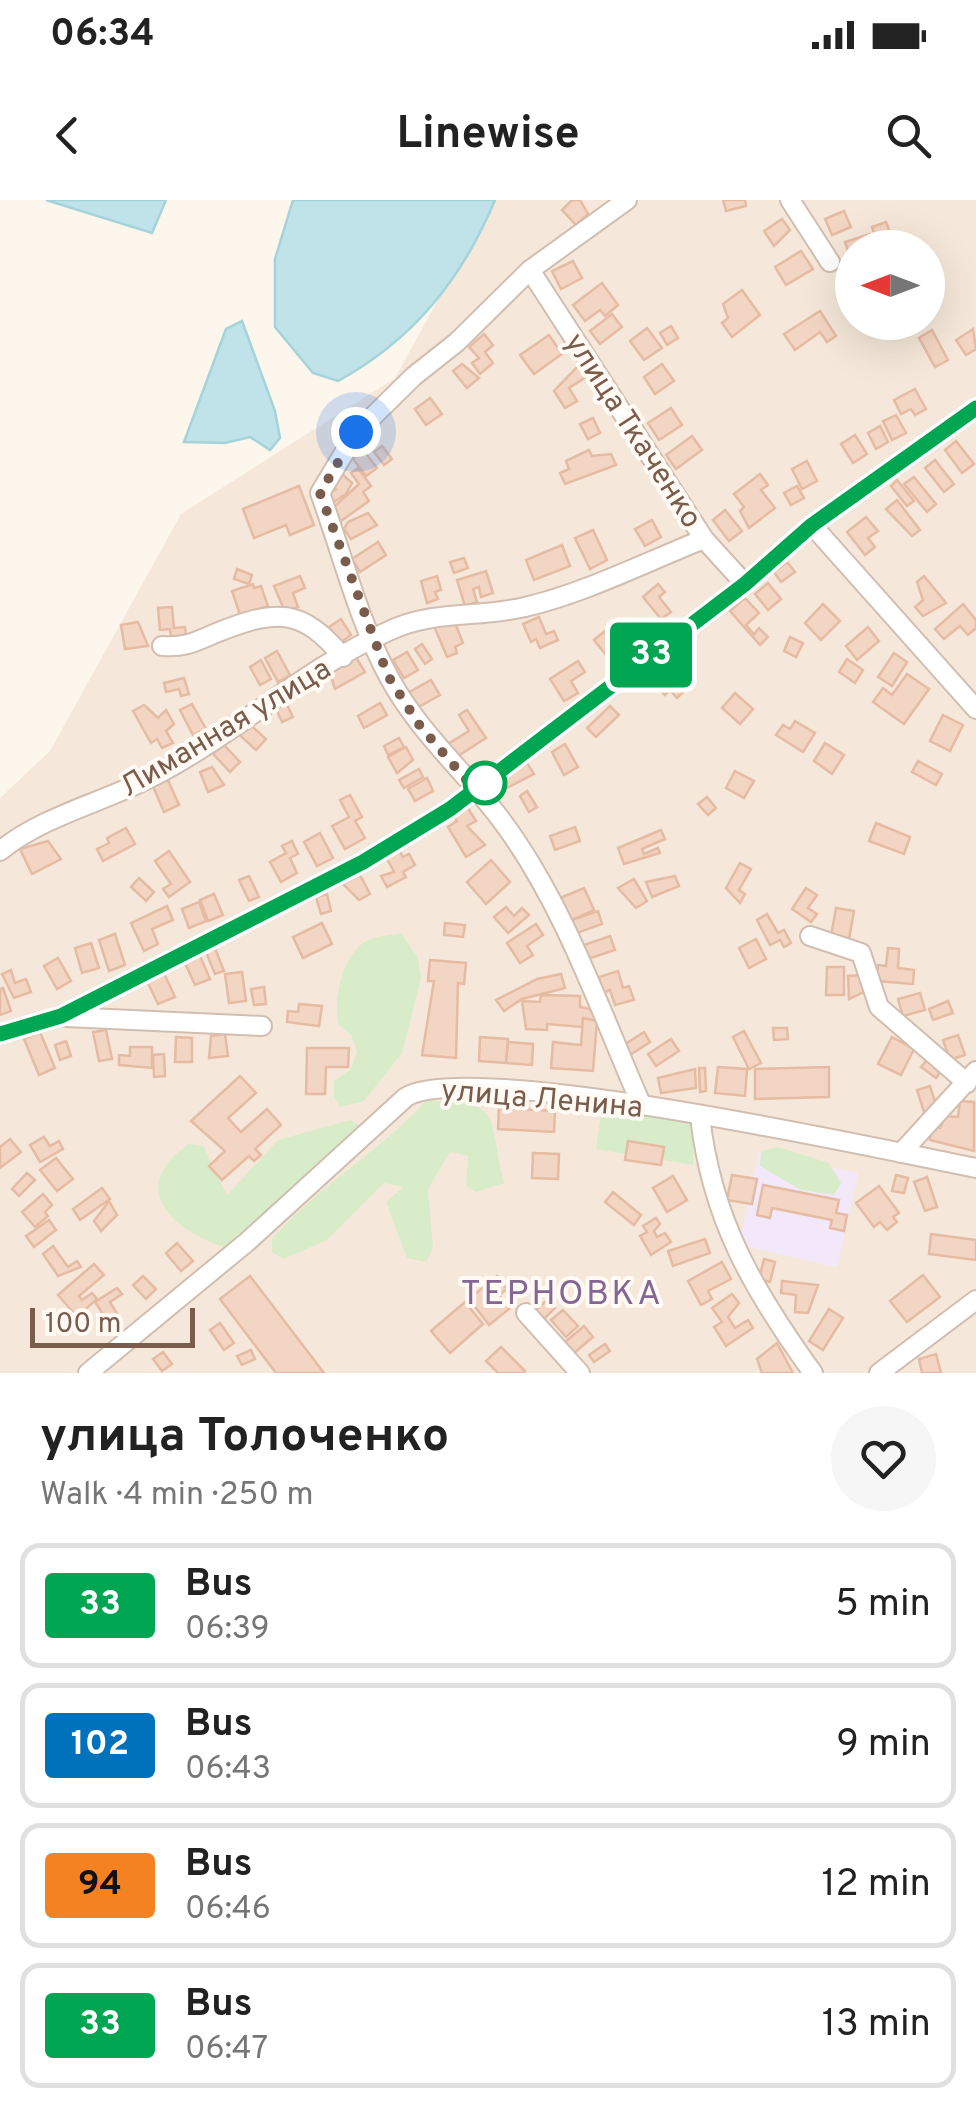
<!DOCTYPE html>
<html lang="en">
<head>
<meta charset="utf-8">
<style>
  :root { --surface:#fff; --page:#f6f6f6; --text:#222; --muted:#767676; --line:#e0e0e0 }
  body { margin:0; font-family:Overpass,sans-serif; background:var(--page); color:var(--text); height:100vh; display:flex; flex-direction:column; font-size:38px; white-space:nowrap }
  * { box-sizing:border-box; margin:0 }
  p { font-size:32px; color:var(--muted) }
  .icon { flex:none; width:55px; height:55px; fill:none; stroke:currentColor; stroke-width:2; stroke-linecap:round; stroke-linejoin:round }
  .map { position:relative; height:1173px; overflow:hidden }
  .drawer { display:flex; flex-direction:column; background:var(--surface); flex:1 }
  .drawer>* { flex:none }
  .badge { padding:0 20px; border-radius:8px; font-size:35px; line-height:65px }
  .needle { width:65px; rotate:270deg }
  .controls { position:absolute; left:835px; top:30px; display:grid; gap:20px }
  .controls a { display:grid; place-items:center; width:110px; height:110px; border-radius:50%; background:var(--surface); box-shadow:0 10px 40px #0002; font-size:50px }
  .scale { position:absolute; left:30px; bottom:25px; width:165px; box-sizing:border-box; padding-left:10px; border:5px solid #7a5c4d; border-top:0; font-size:28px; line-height:35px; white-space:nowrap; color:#7a5c4d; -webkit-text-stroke:8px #fffaf3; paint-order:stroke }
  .you { position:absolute; width:50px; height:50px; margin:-25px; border:8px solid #fff; border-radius:50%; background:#1a73e8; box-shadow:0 0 0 15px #1a73e833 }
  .map>.badge { position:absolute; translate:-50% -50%; box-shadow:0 0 0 5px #fff }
  .round { display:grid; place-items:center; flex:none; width:105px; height:105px; border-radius:52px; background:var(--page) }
  .headline { display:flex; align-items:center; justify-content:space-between; height:170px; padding:0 40px }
  h1 { font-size:48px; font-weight:700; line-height:75px }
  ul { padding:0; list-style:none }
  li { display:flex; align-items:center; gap:30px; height:125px; margin:0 20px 15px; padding:0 20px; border:5px solid var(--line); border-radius:20px }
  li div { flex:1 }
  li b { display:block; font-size:38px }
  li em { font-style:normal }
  li .badge { min-width:110px; font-weight:700; text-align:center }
  .status { display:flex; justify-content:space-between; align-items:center; height:70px; padding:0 50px; background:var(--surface); direction:ltr }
  .status svg { height:28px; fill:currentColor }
  header { display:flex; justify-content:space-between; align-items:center; height:130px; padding:0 40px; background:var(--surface); font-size:45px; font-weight:700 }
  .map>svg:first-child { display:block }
</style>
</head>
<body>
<div class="status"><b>06:34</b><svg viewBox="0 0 49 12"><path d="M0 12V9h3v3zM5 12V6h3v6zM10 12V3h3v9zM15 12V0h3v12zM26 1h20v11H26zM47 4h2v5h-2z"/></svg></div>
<header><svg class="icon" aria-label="back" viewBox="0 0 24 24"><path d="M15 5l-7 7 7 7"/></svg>Linewise<svg class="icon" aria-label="search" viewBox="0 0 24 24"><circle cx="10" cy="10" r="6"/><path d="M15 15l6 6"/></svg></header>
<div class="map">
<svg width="976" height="1173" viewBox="0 0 976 1173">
  <rect width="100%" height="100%" fill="#fdf6ec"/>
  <path fill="#f5e8da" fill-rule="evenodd" d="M493 0H976V1173H0V598L50 551 181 314 395 178ZM852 48H928V122H852Z"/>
  <path fill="#f3e8fa" d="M759 951 858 973 837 1067 739 1045Z"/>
  <g fill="#d8ecc9">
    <path d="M401 733 418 758 421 778 402 853 364 901 340 907 334 897V881L351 869 357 851 351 835 338 824C334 799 341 760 363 743 372 736 390 735 401 733Z"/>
    <path d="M426 901C505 901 487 915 504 983L476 992 466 986 468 956 450 952 428 989 433 1048 426 1062 407 1058 386 1002 403 987 384 983 327 1040 283 1059 272 1052V1039C317 987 379 952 426 901Z"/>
    <path d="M602 907 693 923V965L596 949Z"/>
    <path d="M350 920 365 928 243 1039 224 1047C170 1030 127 986 189 944L203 946 227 995 278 940Z"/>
    <path d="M778 947 829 963 841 983 834 995 801 990 760 966 761 951Z"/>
  </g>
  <g fill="#bfe3e8" stroke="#a5d3da" stroke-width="2.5">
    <path d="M46 0H166L152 33Z"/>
    <path d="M293 0H495C462 79 413 140 338 181L313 173 275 127V59Z"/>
    <path d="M242 121 275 211 280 238 270 250 250 237 225 243 184 242 226 129Z"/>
  </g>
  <g fill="#f3d5c3" stroke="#e6bba3" stroke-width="2.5">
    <path d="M572 0H580L588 14 576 25 562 10Z"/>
    <path d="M723 0H745L746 6 726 11Z"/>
    <path d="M844 11 851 27 832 35 825 19Z"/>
    <path d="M782 19 790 30 774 46 764 31Z"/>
    <path d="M886 22 891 35 876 40 872 27Z"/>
    <path d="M870 34 875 48H852L850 57 845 42Z"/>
    <path d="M801 51 813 69 786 85 775 67Z"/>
    <path d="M573 61 582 78 561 89 552 71Z"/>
    <path d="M602 83 618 105 605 116 600 110 585 121 573 105Z"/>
    <path d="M742 90 760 115 732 137 722 123 728 118 723 104Z"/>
    <path d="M820 111 836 136 827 142 820 132 795 150 784 134Z"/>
    <path d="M612 114 622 127 600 144 590 131Z"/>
    <path d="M671 126 678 138 667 145 660 133Z"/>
    <path d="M647 128 662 148 644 160 630 141Z"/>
    <path d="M973 129 976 149 966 155 956 140Z"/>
    <path d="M932 130 948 160 935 167 919 138Z"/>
    <path d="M484 134 493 145 485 152 493 163 480 174 472 163 479 158 469 147Z"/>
    <path d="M549 135 562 154 534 174 520 155Z"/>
    <path d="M462 164 479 178 467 188 453 171Z"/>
    <path d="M580 164 588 176 569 188 577 201 565 208 554 191Z"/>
    <path d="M662 164 674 181 655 194 644 177Z"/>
    <path d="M915 189 926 209 915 215 911 209 901 214 894 200Z"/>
    <path d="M430 198 442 214 426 225 415 209Z"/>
    <path d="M671 208 682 225 659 240 648 223Z"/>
    <path d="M896 215 906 233 892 240 883 221Z"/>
    <path d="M593 218 600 233 588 239 580 224Z"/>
    <path d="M880 226 888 242 876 249 868 233Z"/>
    <path d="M855 235 867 254 853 263 841 244Z"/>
    <path d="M692 236 702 250 676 269 666 255Z"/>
    <path d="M956 241 974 264 962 273 945 250Z"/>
    <path d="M382 246 392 259 384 265 374 252Z"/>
    <path d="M589 250 592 256 611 254 616 265 565 284 560 273 569 269 566 261Z"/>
    <path d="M364 251 377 268 366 276 353 259Z"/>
    <path d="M935 260 954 284 944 292 925 268Z"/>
    <path d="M807 261 817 281 802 289 792 269Z"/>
    <path d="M358 268 371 286 363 292 369 301 341 321 334 312 335 306 359 284 351 273Z"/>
    <path d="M340 272 352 283 346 294 331 304 327 295 336 289 332 285Z"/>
    <path d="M760 274 768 285 761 290 775 308 749 328 740 311 744 307 734 294Z"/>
    <path d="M914 277 936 304 927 312 904 284Z"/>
    <path d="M897 280 914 301 907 306 891 286Z"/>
    <path d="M299 286 314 325 290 335 286 325 254 338 243 309Z"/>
    <path d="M797 286 804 298 791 305 784 293Z"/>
    <path d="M897 300 920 330 912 336 886 309Z"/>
    <path d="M725 310 742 331 729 341 713 320Z"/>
    <path d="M368 313 377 325 351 339 344 329 348 322Z"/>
    <path d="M866 317 878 331 868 338 875 347 865 355 847 332Z"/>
    <path d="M652 320 661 337 645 346 635 329Z"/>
    <path d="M593 330 607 360 590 369 575 338Z"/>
    <path d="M378 342 386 355 360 372 352 359Z"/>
    <path d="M562 345 570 366 534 380 526 360Z"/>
    <path d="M464 358 468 368 454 373 450 362Z"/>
    <path d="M787 362 795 372 781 382 774 372Z"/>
    <path d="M237 369 252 375 249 384 234 379Z"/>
    <path d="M486 371 493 393 481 397 479 387 473 389 477 402 465 406 457 380Z"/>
    <path d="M300 376 305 388 293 393 298 407 285 412 274 386Z"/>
    <path d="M437 376 441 390 435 392 438 399 427 403 421 381Z"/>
    <path d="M924 376 946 403 923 416 915 407 923 400 917 382Z"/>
    <path d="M768 383 781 399 768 410 755 394Z"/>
    <path d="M253 384 254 388 261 386 268 406 240 415 232 391Z"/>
    <path d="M658 384 665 392 659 397 671 412 661 419 643 397Z"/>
    <path d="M745 398 759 413 746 425 754 434 759 428 768 437 760 445 730 411Z"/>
    <path d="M823 404 840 421 821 440 805 423Z"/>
    <path d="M963 404 976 420V428L968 435 960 426 944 439 935 429Z"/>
    <path d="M172 407 174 428 185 427 186 436 171 438 170 429 160 430 158 408Z"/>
    <path d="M539 417 546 434 554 431 558 440 540 448 536 439 531 442 523 424Z"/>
    <path d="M453 418 463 443 455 447 457 453 447 457 434 426Z"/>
    <path d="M341 419 351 435 340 443 329 427Z"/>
    <path d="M138 422 148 446 125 449 121 425Z"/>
    <path d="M616 422 624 432 614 440 626 455 614 465 594 440Z"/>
    <path d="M868 427 879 441 857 460 846 446Z"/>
    <path d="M790 437 803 443 796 457 784 451Z"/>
    <path d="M422 444 432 459 425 464 415 449Z"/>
    <path d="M277 451 290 475 278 482 265 458Z"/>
    <path d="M407 452 418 470 404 478 393 460Z"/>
    <path d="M894 453 907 462 892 486 878 477Z"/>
    <path d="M355 456 365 472 335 489 329 471Z"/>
    <path d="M847 459 863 470 855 483 839 472Z"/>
    <path d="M261 460 271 479 260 485 250 467Z"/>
    <path d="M578 461 585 472 571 481 578 493 564 501 550 479Z"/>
    <path d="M655 465 671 482 682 471 693 483 677 498 670 490 665 495 645 474Z"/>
    <path d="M907 474 929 489 904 524 873 502 883 488 892 495Z"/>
    <path d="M184 478 189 494 181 496 179 489 166 492 164 483Z"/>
    <path d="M431 480 440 495 415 509 406 494Z"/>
    <path d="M735 493 753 509 740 524 722 508Z"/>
    <path d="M283 497 293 517 282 522 273 502Z"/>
    <path d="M380 503 387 515 364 528 358 516Z"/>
    <path d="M192 504 206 529 193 535 180 510Z"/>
    <path d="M144 505 158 518 166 510 174 524 166 531 173 543 162 548 157 539 151 543 133 511Z"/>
    <path d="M610 506 619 515 596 537 587 528Z"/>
    <path d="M467 510 486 538 455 558 446 545 469 531 459 515Z"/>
    <path d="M943 515 963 525 950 551 930 541Z"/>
    <path d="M244 519 266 539 256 550 234 530Z"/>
    <path d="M795 521 815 533 803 552 776 535 783 525 790 529Z"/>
    <path d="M399 538 404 547 388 555 384 546Z"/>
    <path d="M825 543 844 555 832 574 814 561Z"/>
    <path d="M223 544 240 562 230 572 213 554Z"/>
    <path d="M565 544 578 567 564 575 552 552Z"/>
    <path d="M406 547 413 560 397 573 388 557Z"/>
    <path d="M525 560 534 574 495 594 489 585Z"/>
    <path d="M918 561 942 574 936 585 912 572Z"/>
    <path d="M212 567 224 585 208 592 200 572Z"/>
    <path d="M419 569 423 577 404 588 399 580Z"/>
    <path d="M735 571 754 581 744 598 726 588Z"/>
    <path d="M167 578 179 605 164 612 152 584Z"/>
    <path d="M427 578 433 591 415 601 408 589Z"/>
    <path d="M527 591 537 607 529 612 520 596Z"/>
    <path d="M350 595 362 617 355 621 365 638 345 649 332 626 349 617 340 600Z"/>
    <path d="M707 597 716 608 708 615 698 604Z"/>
    <path d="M466 605 476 621 467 626 485 645 466 657 448 627 457 621 452 614Z"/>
    <path d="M876 623 910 637 904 654 869 641Z"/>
    <path d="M575 627 580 641 555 650 550 636Z"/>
    <path d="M126 628 135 644 103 661 97 649 109 643 107 638Z"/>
    <path d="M661 630 665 639 642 649 644 654 658 648 660 653 624 664 618 648Z"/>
    <path d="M320 633 333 658 317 666 304 642Z"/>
    <path d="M48 641 61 659 32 674 20 649Z"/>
    <path d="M292 641 298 654 290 658 297 673 281 682 270 662 286 653 282 646Z"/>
    <path d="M399 650 403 657 409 654 415 665 403 672 406 677 387 687 381 676 394 672 386 657Z"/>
    <path d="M169 651 190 682 169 697 163 689 171 684 155 661Z"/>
    <path d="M491 660 510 682 486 704 467 682Z"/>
    <path d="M740 663 751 669 739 690 745 694 740 703 726 688Z"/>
    <path d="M360 675 370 694 359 700 343 684Z"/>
    <path d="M249 676 259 697 249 701 239 680Z"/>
    <path d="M675 676 679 686 652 697 646 682Z"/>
    <path d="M139 678 154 692 146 701 131 687Z"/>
    <path d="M634 679 647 701 636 708 618 688Z"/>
    <path d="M584 688 594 710 570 721 560 698Z"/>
    <path d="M806 688 817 695 808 708 817 714 811 722 792 709Z"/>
    <path d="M214 694 223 715 208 721 200 700Z"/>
    <path d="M327 694 331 711 321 714 316 697Z"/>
    <path d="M199 702 206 721 189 728 182 709Z"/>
    <path d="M167 706 173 720 152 729 158 744 144 751 131 723Z"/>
    <path d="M506 707 514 716 522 708 529 715 508 733 494 717Z"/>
    <path d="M836 708 854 711 849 739 831 736Z"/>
    <path d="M598 711 602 724 577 733 572 720Z"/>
    <path d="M767 714 778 733 784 730 791 743 784 747 780 740 770 745 757 720Z"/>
    <path d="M322 723 332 744 303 758 293 737Z"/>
    <path d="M445 723 465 725 463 737 444 735Z"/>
    <path d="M536 724 543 735 527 746 533 755 520 763 507 743Z"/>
    <path d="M115 734 125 765 109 771 99 740Z"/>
    <path d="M610 736 615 750 585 760 581 746Z"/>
    <path d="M756 739 766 759 749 768 739 748Z"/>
    <path d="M91 743 99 768 82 773 75 748Z"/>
    <path d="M214 746 224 771 215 774 205 750Z"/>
    <path d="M888 748 899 749 898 768 914 770 913 784 877 781 878 765 886 766Z"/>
    <path d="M200 756 210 779 195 785 185 763Z"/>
    <path d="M58 758 71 781 57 789 44 766Z"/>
    <path d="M430 760 466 763 464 784 458 783 456 858 422 855 434 781H428Z"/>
    <path d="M827 767H844V795H826Z"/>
    <path d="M11 770 15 783 26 779 31 792 14 798 2 774Z"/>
    <path d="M163 771 175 797 158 804 146 779Z"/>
    <path d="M618 771 623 788 629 786 634 800 615 805 610 790 603 793 599 777Z"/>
    <path d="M242 772 246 801 229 803 225 774Z"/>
    <path d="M561 774 565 788 522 799 504 811 496 800 537 779Z"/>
    <path d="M863 775 864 792 849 799 848 776Z"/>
    <path d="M264 787 266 804 254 805 251 789Z"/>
    <path d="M3 788 11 811 0 815V789Z"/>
    <path d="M920 793 925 810 903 816 898 799Z"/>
    <path d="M541 795 580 796V807L590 809 597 821 583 818 582 827 547 824V830L526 829 522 801 540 802Z"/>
    <path d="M948 801 953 813 933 820 929 809Z"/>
    <path d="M299 804 322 806 319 826 287 822 288 811 298 812Z"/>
    <path d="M583 818 597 821 593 871 551 868 553 842 581 845Z"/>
    <path d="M773 828H787L788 839 774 840Z"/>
    <path d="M106 830 112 859 99 861 93 832Z"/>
    <path d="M744 831 761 863 749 869 733 837Z"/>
    <path d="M40 832 55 868 39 875 24 839Z"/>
    <path d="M644 832 650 842 630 855 624 845Z"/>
    <path d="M225 834 228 856 209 858 211 836Z"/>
    <path d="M958 835 965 855 950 860 943 840Z"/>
    <path d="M176 837 192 838V862H175Z"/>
    <path d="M480 837 508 839 506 863 479 861Z"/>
    <path d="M892 837 914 849 901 875 878 864Z"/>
    <path d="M671 839 679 851 656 866 648 854Z"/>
    <path d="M66 841 71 856 60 860 55 845Z"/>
    <path d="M508 842 533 844 532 865 506 863Z"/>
    <path d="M130 847H152V868L119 865V855L130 856Z"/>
    <path d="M307 848H349L348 867H326L325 894H306Z"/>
    <path d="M164 854 165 876 154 877 153 855Z"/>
    <path d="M927 860 941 871 936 878 921 867Z"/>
    <path d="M718 867 747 869 745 896 715 893Z"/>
    <path d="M829 867V897L755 899V869Z"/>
    <path d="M699 868H705L706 891 700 892Z"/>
    <path d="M695 869 696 888 661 893 658 878Z"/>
    <path d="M240 876 256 893 228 918 241 932 267 909 281 925 255 949 261 955 254 961 249 956 222 980 209 966 225 951 191 921Z"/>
    <path d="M930 886 937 908 924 912 917 890Z"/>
    <path d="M960 901 974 902V951L930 940 931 927 940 928 946 916 958 917Z"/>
    <path d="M499 908 555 911 554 932 498 929Z"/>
    <path d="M44 937 50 946 59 941 63 949 40 962 30 945Z"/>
    <path d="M10 939 21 952 0 968V947Z"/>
    <path d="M628 941 664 947 661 965 625 960Z"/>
    <path d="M533 953 559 954 558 979 532 978Z"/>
    <path d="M56 958 73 979 57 991 40 970Z"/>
    <path d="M27 973 35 980 19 996 12 989Z"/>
    <path d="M732 975 757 979 752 1004 727 1000Z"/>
    <path d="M896 975 908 978 904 993 892 991Z"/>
    <path d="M673 976 687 1000 667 1012 653 988Z"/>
    <path d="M927 977 937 1007 925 1011 914 982Z"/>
    <path d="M763 985 839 1000 836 1013 847 1015 844 1031 830 1028 832 1020 772 1008 770 1018 757 1015Z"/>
    <path d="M879 986 899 1013 893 1017 897 1022 887 1030 880 1022 874 1027 856 1003Z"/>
    <path d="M102 988 110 999 80 1020 73 1009Z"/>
    <path d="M613 992 641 1015 634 1025 605 1002Z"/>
    <path d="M43 994 52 1005 45 1012 48 1016 35 1027 22 1012Z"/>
    <path d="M109 1001 117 1015 101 1031 94 1021Z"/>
    <path d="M656 1018 660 1024 654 1031 657 1037 665 1033 671 1042 651 1055 640 1036 647 1032 643 1026Z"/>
    <path d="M49 1020 56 1030 34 1047 26 1036Z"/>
    <path d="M931 1034 976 1040V1060L929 1054Z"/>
    <path d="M705 1039 710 1053 673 1066 668 1051Z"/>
    <path d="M177 1043 193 1061 181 1071 166 1053Z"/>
    <path d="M53 1046 68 1067 77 1061 81 1067 58 1076 43 1054Z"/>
    <path d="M764 1059 775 1062 770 1082 759 1079Z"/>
    <path d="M722 1062 731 1079 708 1091 712 1099 701 1105 688 1081Z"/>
    <path d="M94 1064 104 1075 79 1096 82 1100 92 1093 97 1099 77 1117 58 1095Z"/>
    <path d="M923 1075 940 1097 907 1122 890 1101Z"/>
    <path d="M143 1076 156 1089 146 1099 133 1085Z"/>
    <path d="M250 1076 324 1173H276L220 1099Z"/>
    <path d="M497 1076 507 1089 499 1095 509 1109 489 1125 469 1099Z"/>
    <path d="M782 1081 818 1085 808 1113 795 1112 796 1095 781 1093Z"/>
    <path d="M117 1088 122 1094 110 1102 122 1122 112 1128 95 1102Z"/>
    <path d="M732 1094 739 1103 728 1117 735 1128 748 1120 753 1128 726 1146 714 1127 722 1122 712 1108Z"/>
    <path d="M547 1100 555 1108 544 1119 536 1110Z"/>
    <path d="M465 1102 483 1124 450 1153 431 1131Z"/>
    <path d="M829 1109 843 1118 823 1150 809 1141Z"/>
    <path d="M563 1110 578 1126 566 1137 551 1120Z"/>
    <path d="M220 1123 234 1143 224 1150 210 1130Z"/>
    <path d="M584 1126 593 1137 573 1154 564 1143Z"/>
    <path d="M777 1143 793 1173H762L757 1159Z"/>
    <path d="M605 1144 610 1151 594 1162 589 1155Z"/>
    <path d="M501 1147 525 1171 523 1173H498L486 1161Z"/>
    <path d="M251 1150 255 1159 242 1165 237 1156Z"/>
    <path d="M163 1152 172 1164 162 1171 153 1159Z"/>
    <path d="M936 1154 941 1173H922L919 1159Z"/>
  </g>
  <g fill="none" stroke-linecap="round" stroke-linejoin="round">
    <g stroke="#d1beb0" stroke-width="22">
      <g id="minor">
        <path d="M627 0 530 70 457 142 414 176 356 233 320 293C342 353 359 423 390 479 419 532 463 570 499 617 563 701 599 808 641 904"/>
        <path d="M790 0 830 62"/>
        <path d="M530 70 704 339 745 384"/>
        <path d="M812 325 976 509"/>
        <path d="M162 446C184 448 195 442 216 433 276 409 301 407 343 457"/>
        <path d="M0 651C43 616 101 603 150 578 234 536 304 468 391 430 434 410 479 418 525 407 585 393 646 362 704 339"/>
        <path d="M810 736 861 753 879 807 967 883"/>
        <path d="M67 817 262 826"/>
        <path d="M0 834 61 816 363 662 450 609 745 384 812 325 976 208"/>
        <path d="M700 916C711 1018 753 1090 813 1173"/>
        <path d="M901 953 976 871"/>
        <path d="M526 1113 580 1173"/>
        <path d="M88 1173 247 1042 406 897C468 858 885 950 976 968"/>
        <path d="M879 1173 976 1100"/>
      </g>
    </g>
    <use href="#minor" stroke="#fff" stroke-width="18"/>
  </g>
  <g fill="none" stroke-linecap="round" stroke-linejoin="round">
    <g stroke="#fff" stroke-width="22">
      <path id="line" d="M0 834 61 816 363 662 450 609 745 384 812 325 976 208"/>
    </g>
    <use href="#line" stroke="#00a651" stroke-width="15"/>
    <path stroke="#7a5c4d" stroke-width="10" stroke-dasharray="0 18" d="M356 232 320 293 388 476 420 526 475 590 485 583"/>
  </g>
  <circle fill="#fff" stroke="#00a651" stroke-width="5" cx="485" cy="583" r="20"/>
  <g text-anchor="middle" stroke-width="8" stroke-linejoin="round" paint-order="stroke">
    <g font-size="30" fill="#7a5c4d" stroke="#fffaf3">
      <text transform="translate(634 230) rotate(57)" y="10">улица Ткаченко</text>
      <text transform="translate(225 527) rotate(-31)" y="10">Лиманная улица</text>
      <text transform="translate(542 898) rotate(5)" y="10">улица Ленина</text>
    </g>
    <g font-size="35" letter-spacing="2.5" fill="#846695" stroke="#fffaf3">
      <text x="562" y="1104">ТЕРНОВКА</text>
    </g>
  </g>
</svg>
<div class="controls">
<a><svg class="needle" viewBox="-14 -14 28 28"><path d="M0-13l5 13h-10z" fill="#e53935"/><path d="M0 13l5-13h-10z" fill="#767676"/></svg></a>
</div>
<div class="scale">100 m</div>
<div class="you" style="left:356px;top:232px"></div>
<b class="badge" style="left:651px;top:455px;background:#00a651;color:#fff">33</b>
</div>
<section class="drawer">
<div class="headline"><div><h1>улица Толоченко</h1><p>Walk · 4 min · 250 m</p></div><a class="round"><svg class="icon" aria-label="heart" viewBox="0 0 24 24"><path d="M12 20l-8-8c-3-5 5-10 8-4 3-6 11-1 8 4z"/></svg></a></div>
<ul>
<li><span class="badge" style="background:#00a651;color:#fff">33</span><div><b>Bus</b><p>06:39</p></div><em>5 min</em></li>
<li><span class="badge" style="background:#0072bc;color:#fff">102</span><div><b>Bus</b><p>06:43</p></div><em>9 min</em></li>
<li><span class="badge" style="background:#f58220;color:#111">94</span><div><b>Bus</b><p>06:46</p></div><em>12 min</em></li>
<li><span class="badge" style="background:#00a651;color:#fff">33</span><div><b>Bus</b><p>06:47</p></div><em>13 min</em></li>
</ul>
</section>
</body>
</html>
